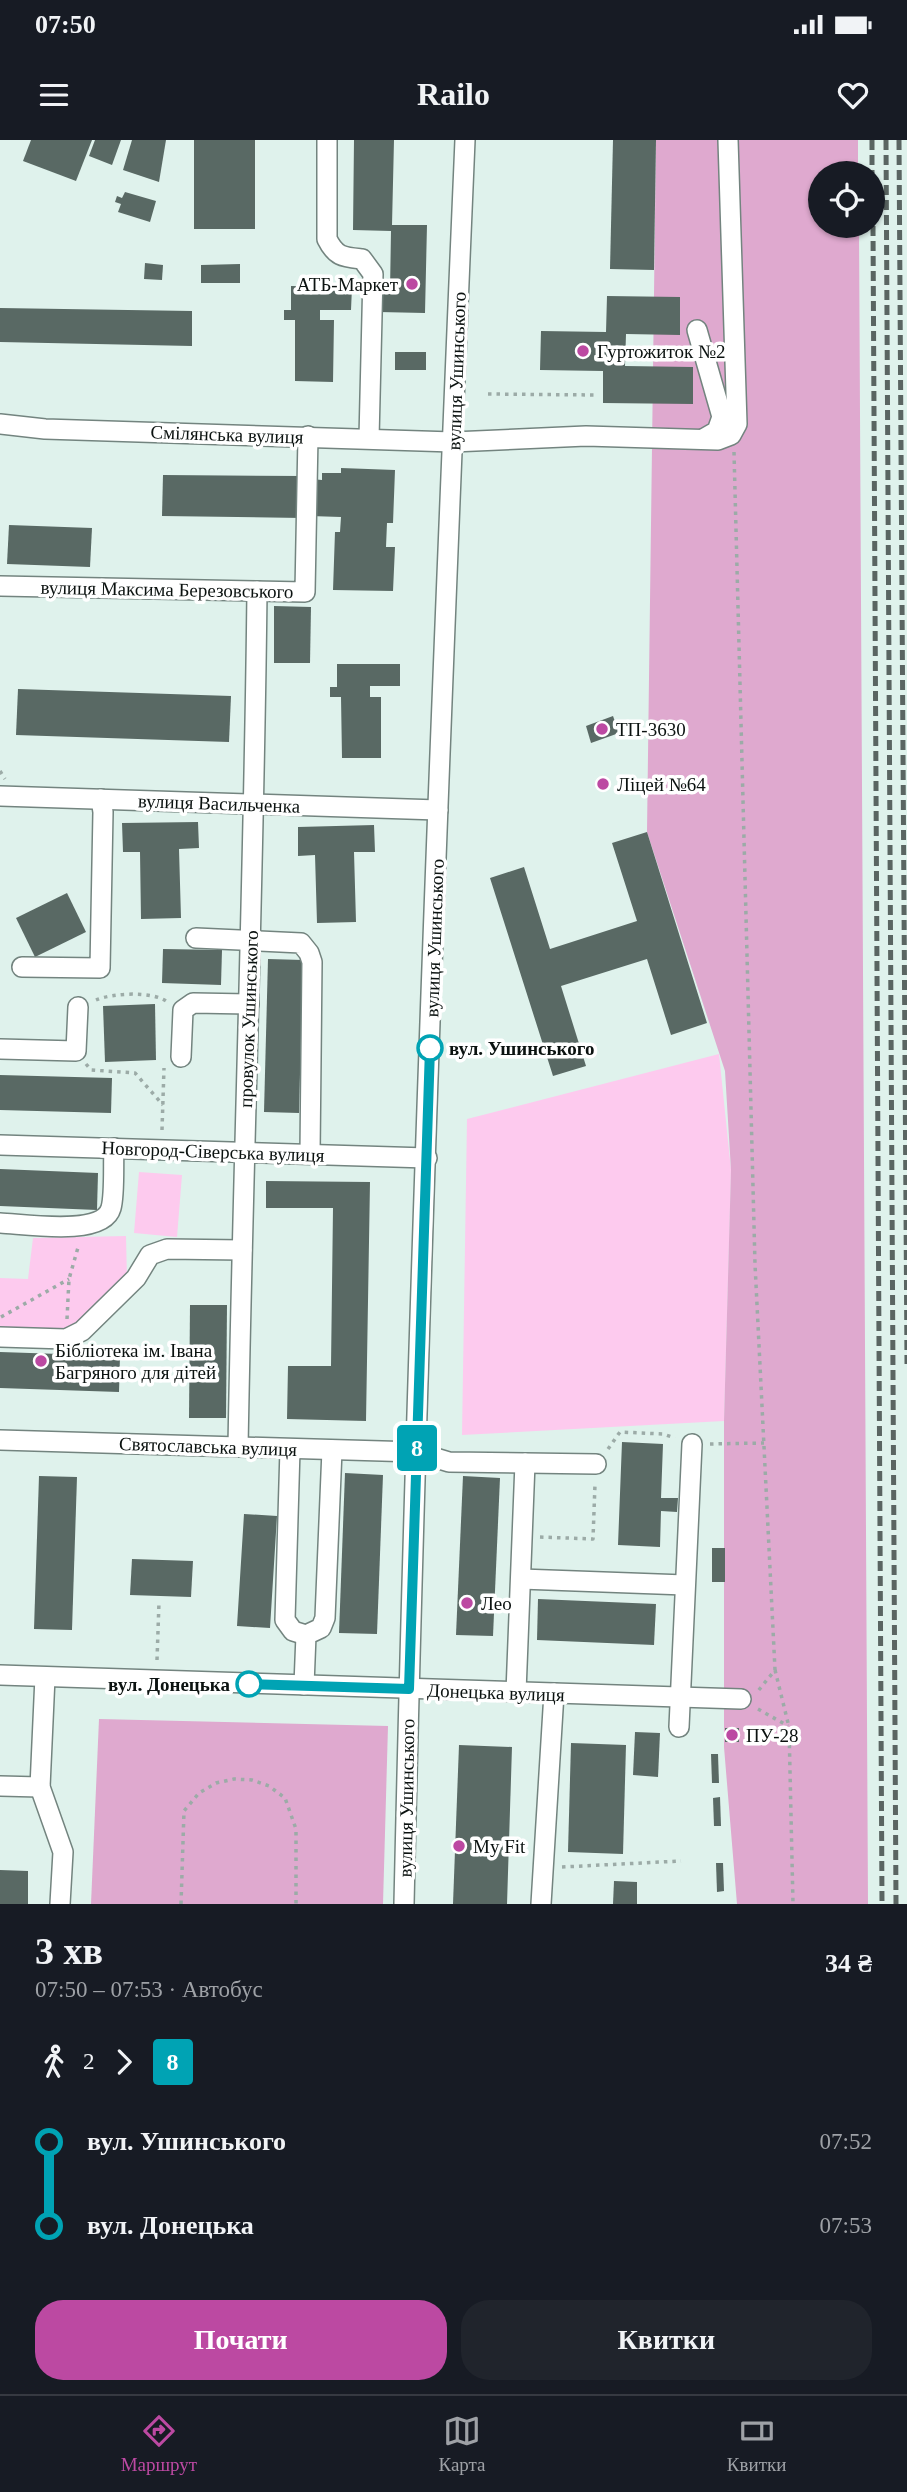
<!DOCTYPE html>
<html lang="uk">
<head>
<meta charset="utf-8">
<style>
  :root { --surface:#171b24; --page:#20242c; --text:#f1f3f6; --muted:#9ea1a6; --line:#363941; --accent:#bc49a2 }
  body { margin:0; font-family:Georgia,serif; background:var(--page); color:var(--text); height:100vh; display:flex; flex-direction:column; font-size:26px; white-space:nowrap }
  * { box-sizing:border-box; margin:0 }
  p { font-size:23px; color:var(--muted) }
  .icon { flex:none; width:38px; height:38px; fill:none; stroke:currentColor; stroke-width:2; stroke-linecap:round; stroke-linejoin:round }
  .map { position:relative; height:1764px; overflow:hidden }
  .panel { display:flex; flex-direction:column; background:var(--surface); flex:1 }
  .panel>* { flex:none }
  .badge { padding:0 14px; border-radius:5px; font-size:24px; line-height:46px }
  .controls { position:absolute; left:808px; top:21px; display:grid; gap:14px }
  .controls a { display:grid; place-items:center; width:77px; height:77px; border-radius:50%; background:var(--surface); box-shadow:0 2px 5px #0004; font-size:35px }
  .map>.badge { position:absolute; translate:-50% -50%; box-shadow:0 0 0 4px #fff }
  .legs { display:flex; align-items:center; gap:10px; height:77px; padding:0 35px; font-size:23px }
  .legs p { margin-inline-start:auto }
  .headline { display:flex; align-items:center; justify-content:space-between; height:119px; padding:0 35px }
  h1 { font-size:38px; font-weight:800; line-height:52px }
  .cta { display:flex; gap:14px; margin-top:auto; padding:14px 35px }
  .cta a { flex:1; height:80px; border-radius:28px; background:var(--accent); color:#fff; font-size:28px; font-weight:800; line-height:80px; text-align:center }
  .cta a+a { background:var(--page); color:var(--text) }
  ul { padding:0 35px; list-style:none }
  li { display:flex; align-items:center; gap:24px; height:84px; font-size:26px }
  li i { display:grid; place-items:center; width:10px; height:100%; margin:0 9px; background:currentColor }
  li i::after { content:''; width:18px; height:18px; margin:-9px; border:5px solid; border-radius:50%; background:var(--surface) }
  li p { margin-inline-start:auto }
  li:first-child i { background:linear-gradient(#0000 50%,currentColor 0) }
  li:last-child i { background:linear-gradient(currentColor 50%,#0000 0) }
  .status { display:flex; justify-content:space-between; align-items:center; height:49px; padding:0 35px; background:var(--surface); direction:ltr }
  .status svg { height:19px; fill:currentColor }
  header { display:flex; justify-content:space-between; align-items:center; height:91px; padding:0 35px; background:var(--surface); font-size:32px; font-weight:800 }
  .tab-bar { display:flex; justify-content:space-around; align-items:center; height:98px; border-top:2px solid var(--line); background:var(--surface); font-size:19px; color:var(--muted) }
  .tab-bar a { display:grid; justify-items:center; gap:4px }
  .tab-bar .active { color:var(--accent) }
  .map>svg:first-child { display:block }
</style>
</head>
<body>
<div class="status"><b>07:50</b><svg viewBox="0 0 49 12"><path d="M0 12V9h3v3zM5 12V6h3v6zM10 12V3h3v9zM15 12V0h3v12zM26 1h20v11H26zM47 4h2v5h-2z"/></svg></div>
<header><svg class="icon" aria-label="menu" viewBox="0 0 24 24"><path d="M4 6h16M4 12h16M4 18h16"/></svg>Railo<svg class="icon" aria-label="heart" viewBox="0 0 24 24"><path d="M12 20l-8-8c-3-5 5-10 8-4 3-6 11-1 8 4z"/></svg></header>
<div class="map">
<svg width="907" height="1764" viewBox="0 0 907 1764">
  <rect width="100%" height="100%" fill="#dff2ec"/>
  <g fill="#fdcaee">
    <path d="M719 914 731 1030 724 1281 462 1295 467 979Z"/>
    <path d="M139 1032 182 1035 177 1097 134 1093Z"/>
    <path d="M126 1096 127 1140 72 1190 0 1188V1138L28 1139 33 1098Z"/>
  </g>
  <g fill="#dfa9cf">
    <path d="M656 0H858V33H821V86H859L868 1764H737L724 1607V1281L731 1030 725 931 647 692Z"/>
    <path d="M99 1579 388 1586 383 1764H91Z"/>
  </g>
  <g fill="#596964">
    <path d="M31 0H92L76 41 23 21Z"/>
    <path d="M95 0H121L112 25 89 16Z"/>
    <path d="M132 0H166L159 42 123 30Z"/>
    <rect x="194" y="0" width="61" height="89"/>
    <path d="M354 0H394L392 85H427L425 173 379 172 380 151H390L391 91 353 90Z"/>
    <path d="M613 0H656L654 130 610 129Z"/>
    <path d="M125 52 156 61 150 82 118 72 121 64 115 62 117 56 122 58Z"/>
    <path d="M145 123 163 125 162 140 144 139Z"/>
    <path d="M240 124V143H201V125Z"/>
    <path d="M291 146 352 147 351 170H320V180H334L333 242 295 241V180H284V170H291Z"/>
    <path d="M607 156 680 157V195L626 194 625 226 693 227V264L603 263V231L540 230 541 191 606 192Z"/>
    <path d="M0 168 192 171V206L0 202Z"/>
    <rect x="395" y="212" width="31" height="18"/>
    <path d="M341 328 395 330 393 383H387L386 407H395L393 451 333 450 335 392H340L341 377 310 376 311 339 322 340V333H341Z"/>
    <path d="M163 335 302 336V378L162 376Z"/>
    <path d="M9 385 92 388 90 427 7 424Z"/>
    <path d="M274 466 311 467 310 523H274Z"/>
    <path d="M337 524H400V546H370V557H381V618H342L341 557H330V547H337Z"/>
    <path d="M18 549 231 556 229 602 16 595Z"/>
    <path d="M613 576 619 593 591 603 586 586Z"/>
    <path d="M198 682 199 708 179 709 181 778 141 779 140 712H123L122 683Z"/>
    <path d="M374 685 375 712H354L356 782 317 783 315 715 298 716V687Z"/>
    <path d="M647 692 707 883 671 895 647 819 561 846 586 926 553 936 490 738 524 727 550 809 637 781 612 703Z"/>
    <path d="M67 753 86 792 35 817 16 778Z"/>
    <path d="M163 809 222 810 221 845 162 843Z"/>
    <path d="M268 819 303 820 299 973 264 972Z"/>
    <path d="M155 864 156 920 105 922 103 866Z"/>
    <path d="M0 935 112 938 111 973 0 970Z"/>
    <path d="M0 1029 98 1033 97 1070 0 1066Z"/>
    <path d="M266 1041 370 1042 366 1281 287 1279 288 1226H331L333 1068H266Z"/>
    <path d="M190 1165H227L226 1278H189Z"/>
    <path d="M0 1212 120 1216 119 1252 0 1248Z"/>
    <path d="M622 1302 663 1304 661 1358H678L677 1372 661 1371 660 1407 618 1405Z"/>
    <path d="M345 1333 383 1335 377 1494 339 1493Z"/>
    <path d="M39 1336 77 1337 72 1490 34 1489Z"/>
    <path d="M463 1336 500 1338 493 1496 456 1495Z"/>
    <path d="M244 1374 277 1376 270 1488 237 1486Z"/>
    <rect x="712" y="1408" width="13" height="34"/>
    <path d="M132 1419 193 1421 191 1457 130 1455Z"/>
    <path d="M538 1459 656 1464 654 1505 537 1500Z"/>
    <rect x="725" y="1588" width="14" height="14"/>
    <path d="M635 1592 660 1593 658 1637 633 1635Z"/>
    <path d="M571 1603 626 1605 623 1714 568 1712Z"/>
    <path d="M459 1605 512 1607 507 1764H453Z"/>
    <path d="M711 1614H718L719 1643H712Z"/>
    <path d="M720 1657 721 1686H714L713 1658Z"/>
    <path d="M716 1723H723L724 1751 717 1752Z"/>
    <path d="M0 1730 28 1731V1764H0Z"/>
    <path d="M614 1741 637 1742V1764H613Z"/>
  </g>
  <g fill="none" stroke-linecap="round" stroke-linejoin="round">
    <g stroke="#73847f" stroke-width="22">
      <g id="minor">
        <path d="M327 0V99C336 117 343 117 362 119L373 134 369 298"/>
        <path d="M697 190 722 277 717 291 703 299"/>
        <path d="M0 284 45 289 453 302 586 296 718 300 731 295 737 284 728 0"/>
        <path d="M0 446 305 452 308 296"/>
        <path d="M0 656 438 670"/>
        <path d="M196 798 301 803 309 813 312 822 310 1014"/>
        <path d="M22 827 100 828 103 672 101 659"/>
        <path d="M0 909 76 911 78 867"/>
        <path d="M181 917 183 870 193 863 249 864"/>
        <path d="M0 1005 427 1018"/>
        <path d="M0 1083C25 1084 103 1097 111 1068 115 1054 113 1024 114 1008"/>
        <path d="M0 1197 66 1199 82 1191 136 1138 150 1115 167 1109 242 1110"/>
        <path d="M0 1300 416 1312 449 1322 596 1324"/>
        <path d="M238 1307C243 1022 254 737 257 451"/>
        <path d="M290 1309 285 1480 293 1491 306 1495"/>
        <path d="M521 1439 685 1445"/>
        <path d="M0 1535 741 1559"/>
        <path d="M45 1537 40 1647 63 1712 60 1764"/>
        <path d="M304 1545 306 1495 321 1488 325 1478 332 1310"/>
        <path d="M516 1552 525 1323"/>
        <path d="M679 1587 692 1304"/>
        <path d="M0 1646 40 1647"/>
        <path d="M404 1764C417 1176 440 588 465 0"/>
        <path d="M541 1764 554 1553"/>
      </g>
    </g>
    <g stroke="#9caba7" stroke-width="3.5" stroke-dasharray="3.5 5" stroke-linecap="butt">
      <path d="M488 254 595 255"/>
      <path d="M734 312 755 1124 775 1530 758 1551"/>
      <path d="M0 631 5 639"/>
      <path d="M96 860C112 853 151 851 166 861"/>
      <path d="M86 924 91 930 135 933 163 965"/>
      <path d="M162 990 164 928"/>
      <path d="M1 1177 69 1139"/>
      <path d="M67 1179 69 1139 79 1104"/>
      <path d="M710 1304 764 1303"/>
      <path d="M608 1309 620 1292 663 1294 675 1298"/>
      <path d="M540 1397 593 1399 595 1344"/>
      <path d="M157 1520 159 1462"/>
      <path d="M775 1530 789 1587 793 1764"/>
      <path d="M758 1569 788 1586"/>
      <path d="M562 1727 681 1721"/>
      <path d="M181 1764 184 1671 199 1653 216 1643 234 1639 252 1640 269 1646 285 1658 296 1689V1764"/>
    </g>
    <use href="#minor" stroke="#fff" stroke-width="19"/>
    <g stroke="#5a6562" stroke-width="5" stroke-dasharray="10 5" stroke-linecap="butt">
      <path d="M872 0V33"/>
      <path d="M886 0 896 1764"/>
      <path d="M899 0 907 1224"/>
      <path d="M873 86 882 1764"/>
    </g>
  </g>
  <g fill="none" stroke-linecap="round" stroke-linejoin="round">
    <g stroke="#fff" stroke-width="16">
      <path id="line-1" d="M249 1544 409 1549 430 908"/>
    </g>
    <use href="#line-1" stroke="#00a3b4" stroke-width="10"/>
  </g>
  <g fill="#bc49a2" stroke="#fff" stroke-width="2.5">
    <circle cx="412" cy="144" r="7"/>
    <circle cx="583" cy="211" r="7"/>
    <circle cx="602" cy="589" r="7"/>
    <circle cx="603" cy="644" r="7"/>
    <circle cx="41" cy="1221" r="7"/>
    <circle cx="467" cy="1463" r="7"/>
    <circle cx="732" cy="1595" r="7"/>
    <circle cx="459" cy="1706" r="7"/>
  </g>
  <g fill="#fff" stroke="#00a3b4" stroke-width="3.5">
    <circle cx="430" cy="908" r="12"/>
    <circle cx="249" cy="1544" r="12"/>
  </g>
  <g text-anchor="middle" stroke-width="7" stroke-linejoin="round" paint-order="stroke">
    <g font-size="19" fill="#0b1210" stroke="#fff" text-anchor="start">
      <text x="398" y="151" text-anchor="end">АТБ-Маркет</text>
      <text x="597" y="218">Гуртожиток №2</text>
      <text x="616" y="596">ТП-3630</text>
      <text x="617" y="651">Ліцей №64</text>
      <text x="55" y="1217">Бібліотека ім. Івана<tspan x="55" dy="22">Багряного для дітей</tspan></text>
      <text x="481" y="1470">Лео</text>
      <text x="746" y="1602">ПУ-28</text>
      <text x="473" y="1713">My Fit</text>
    </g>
    <g font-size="19" fill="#0b1210" stroke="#fff">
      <text transform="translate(456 231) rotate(-88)" y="7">вулиця Ушинського</text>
      <text transform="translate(227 294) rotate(2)" y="7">Смілянська вулиця</text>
      <text transform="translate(167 449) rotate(1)" y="7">вулиця Максима Березовського</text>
      <text transform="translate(219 663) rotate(2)" y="7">вулиця Васильченка</text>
      <text transform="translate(434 798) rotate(-88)" y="7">вулиця Ушинського</text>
      <text transform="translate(248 879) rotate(-88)" y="7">провулок Ушинського</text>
      <text transform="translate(213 1011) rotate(2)" y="7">Новгород-Сіверська вулиця</text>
      <text transform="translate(208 1306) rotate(2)" y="7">Святославська вулиця</text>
      <text transform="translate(496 1552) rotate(2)" y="7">Донецька вулиця</text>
      <text transform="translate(406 1658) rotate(-89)" y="7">вулиця Ушинського</text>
    </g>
    <g font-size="19" font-weight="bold" fill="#0b1210" stroke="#fff" text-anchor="start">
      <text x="449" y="915">вул. Ушинського</text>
      <text x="230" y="1551" text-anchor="end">вул. Донецька</text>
    </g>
  </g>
</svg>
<div class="controls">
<a><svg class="icon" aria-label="locate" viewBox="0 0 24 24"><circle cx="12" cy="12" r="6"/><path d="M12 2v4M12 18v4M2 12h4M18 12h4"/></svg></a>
</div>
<b class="badge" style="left:417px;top:1308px;background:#00a3b4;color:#fff">8</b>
</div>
<section class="panel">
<div class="headline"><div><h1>3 хв</h1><p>07:50 – 07:53 · Автобус</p></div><b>34 ₴</b></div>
<div class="legs"><svg class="icon" aria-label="walk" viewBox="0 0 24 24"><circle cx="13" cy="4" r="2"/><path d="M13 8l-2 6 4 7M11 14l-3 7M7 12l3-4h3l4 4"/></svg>2<svg class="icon" aria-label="forward" viewBox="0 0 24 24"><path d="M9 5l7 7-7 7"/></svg><b class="badge" style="background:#00a3b4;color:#fff">8</b></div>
<ul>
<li><i style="color:#00a3b4"></i><b>вул. Ушинського</b><p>07:52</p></li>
<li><i style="color:#00a3b4"></i><b>вул. Донецька</b><p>07:53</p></li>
</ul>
<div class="cta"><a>Почати</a><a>Квитки</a></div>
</section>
<nav class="tab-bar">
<a class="active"><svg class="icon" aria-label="directions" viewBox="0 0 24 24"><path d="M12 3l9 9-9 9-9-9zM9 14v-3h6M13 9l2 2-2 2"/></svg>Маршрут</a>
<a><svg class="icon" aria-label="map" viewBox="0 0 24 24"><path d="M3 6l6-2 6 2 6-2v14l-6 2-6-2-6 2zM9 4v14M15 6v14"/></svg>Карта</a>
<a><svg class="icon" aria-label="tickets" viewBox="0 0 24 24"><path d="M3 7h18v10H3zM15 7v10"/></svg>Квитки</a>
</nav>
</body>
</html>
